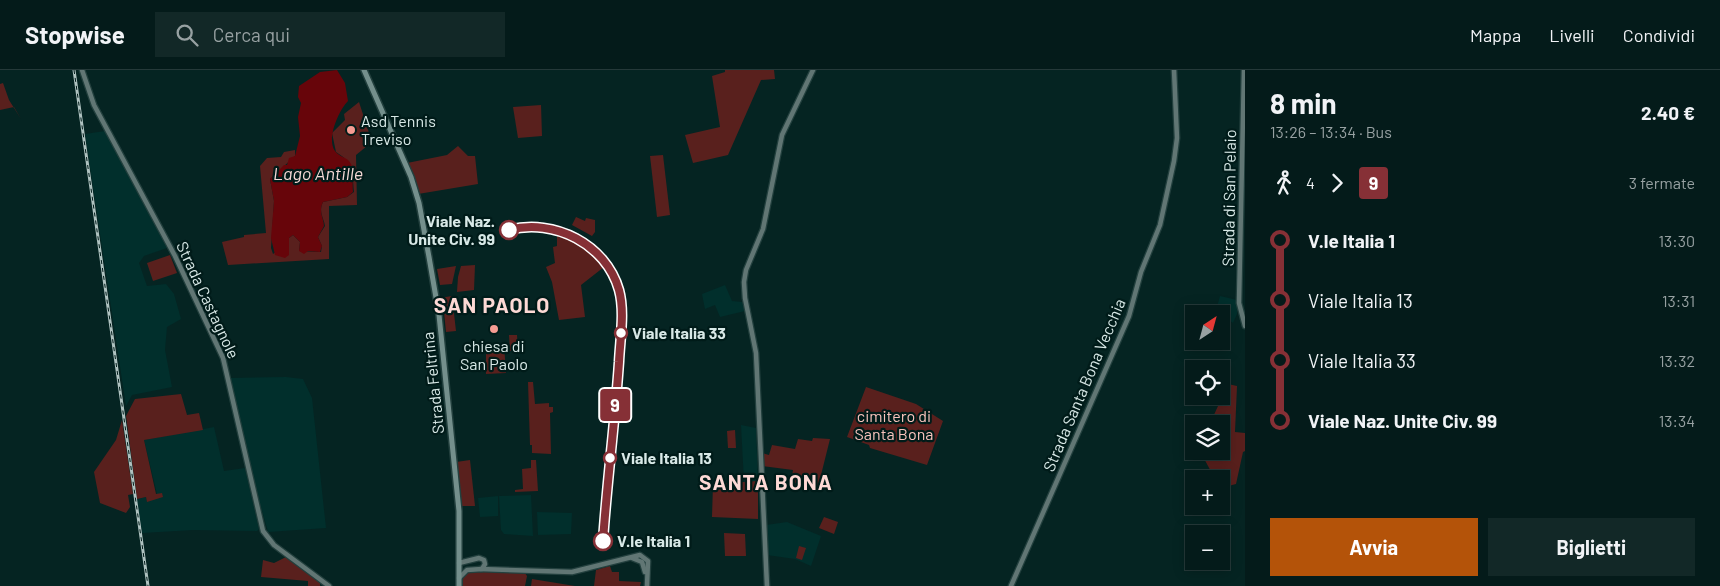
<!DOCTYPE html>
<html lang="it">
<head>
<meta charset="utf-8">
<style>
  :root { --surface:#041b1a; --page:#122827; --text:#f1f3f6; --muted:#97a1a2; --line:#253939; --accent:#b45309 }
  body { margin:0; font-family:Barlow,sans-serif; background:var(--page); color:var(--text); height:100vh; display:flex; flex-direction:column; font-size:19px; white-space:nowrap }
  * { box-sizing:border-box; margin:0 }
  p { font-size:16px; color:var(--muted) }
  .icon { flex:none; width:28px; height:28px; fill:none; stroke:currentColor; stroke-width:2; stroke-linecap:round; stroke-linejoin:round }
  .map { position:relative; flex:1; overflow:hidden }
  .sheet { display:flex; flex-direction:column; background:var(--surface); width:475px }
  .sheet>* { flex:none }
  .badge { padding:0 10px; border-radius:4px; font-size:18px; line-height:32px }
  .needle { width:32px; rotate:36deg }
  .buttons { position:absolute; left:1185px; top:235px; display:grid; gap:10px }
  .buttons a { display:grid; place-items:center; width:45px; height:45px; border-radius:0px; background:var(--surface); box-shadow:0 2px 12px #0003,0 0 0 1px var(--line); font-size:25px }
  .map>.badge { position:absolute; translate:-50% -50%; box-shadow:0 0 0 2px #fff }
  .legs { display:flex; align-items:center; gap:8px; height:55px; padding:0 25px; font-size:16px }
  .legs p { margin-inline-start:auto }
  .head { display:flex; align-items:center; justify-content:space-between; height:85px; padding:0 25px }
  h1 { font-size:28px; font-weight:700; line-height:38px }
  .button { display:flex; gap:10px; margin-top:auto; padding:10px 25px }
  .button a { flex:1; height:58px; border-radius:0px; background:var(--accent); color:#fff; font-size:20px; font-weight:700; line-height:58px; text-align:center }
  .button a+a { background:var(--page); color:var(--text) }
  ul { padding:0 25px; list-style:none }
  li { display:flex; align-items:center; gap:18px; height:60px; font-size:19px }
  li i { display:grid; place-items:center; width:8px; height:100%; margin:0 6px; background:currentColor }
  li i::after { content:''; width:12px; height:12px; margin:-6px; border:4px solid; border-radius:50%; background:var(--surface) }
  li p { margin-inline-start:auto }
  li:first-child i { background:linear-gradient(#0000 50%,currentColor 0) }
  li:last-child i { background:linear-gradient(currentColor 50%,#0000 0) }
  header { display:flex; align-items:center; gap:30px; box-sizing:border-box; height:70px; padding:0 25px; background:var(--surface); border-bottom:1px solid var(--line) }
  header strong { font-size:24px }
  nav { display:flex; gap:28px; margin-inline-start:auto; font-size:18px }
  .search { width:350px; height:45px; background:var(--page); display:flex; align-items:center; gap:12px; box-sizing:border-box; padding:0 18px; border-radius:0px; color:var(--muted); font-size:19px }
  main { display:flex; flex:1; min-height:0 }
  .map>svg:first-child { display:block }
</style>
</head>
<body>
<header>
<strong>Stopwise</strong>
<div class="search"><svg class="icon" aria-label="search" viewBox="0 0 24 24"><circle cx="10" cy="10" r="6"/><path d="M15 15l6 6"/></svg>Cerca qui</div>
<nav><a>Mappa</a><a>Livelli</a><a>Condividi</a></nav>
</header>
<main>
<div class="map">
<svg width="1245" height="516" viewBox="0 0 1245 516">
  <rect width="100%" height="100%" fill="#052422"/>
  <g fill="#012f2c">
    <path d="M105 61 167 178 144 186 139 193 147 216 166 214 174 224 181 249 167 257 165 280 172 317 132 325 126 336 85 64Z"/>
    <path d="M725 215 732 231 742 232 745 241 720 247 715 235 705 239 702 224Z"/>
    <path d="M1220 226 1237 230V244L1233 253 1216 240Z"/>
    <path d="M286 307 303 309 312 328 326 458 268 462 258 427 230 308Z"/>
    <path d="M741 355 756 358 758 411 744 412Z"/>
    <path d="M214 357 224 401 245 398 259 459 257 461 193 460 142 463 137 429 146 427 147 431 157 424 144 370Z"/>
    <path d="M531 425 533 466 504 464 501 460 499 426Z"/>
    <path d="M498 426V446L480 447 478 428Z"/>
    <path d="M537 442 572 443 571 464 538 465Z"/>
    <path d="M787 452 821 466 811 496 795 489 767 485 766 455Z"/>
  </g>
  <g fill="#59201d">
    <path d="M725 0H774L775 9 761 10 728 85 693 93 685 65 720 57 712 6 725 2Z"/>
    <path d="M3 13 9 30 21 49 14 37 0 40V14Z"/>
    <path d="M359 32 372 72 356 85 357 135 329 136V189L228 195 222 172 244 167V165L266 163 260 96 267 88 281 87 284 82 295 80V86L270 109 274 131 271 178 273 184 289 172V168L293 165 300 172 299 181 321 182 322 176 318 167 325 156C324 148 318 142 323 132L347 127 354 122C352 101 355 94 336 82L332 63 345 50 344 44Z"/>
    <path d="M541 35 542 66 518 68 513 37Z"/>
    <path d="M458 76 468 86H475L478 114 418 124 407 93 447 85Z"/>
    <path d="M663 85 670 145 657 147 650 86Z"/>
    <path d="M576 147 585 151 586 148 595 150V162L592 166 572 155Z"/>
    <path d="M557 163 581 174 604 197 581 215 585 247 559 250 552 212 546 197 555 193 553 177 557 176Z"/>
    <path d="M170 185 177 203 153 211 147 193Z"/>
    <path d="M475 195 474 220 457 222 458 207 461 196Z"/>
    <path d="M456 196 452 214 440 215 437 199Z"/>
    <path d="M452 226 456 261 446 262 443 232 440 228Z"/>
    <path d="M509 265H517L518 280 510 281Z"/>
    <path d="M504 274 506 303 486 304V275Z"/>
    <path d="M528 312H533L535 334 549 333V337H553V342L550 343 551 384 532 383V375H530Z"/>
    <path d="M1228 314 1237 316 1235 362 1245 363V381L1243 382 1236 414 1221 418V409H1215L1200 381H1221V354H1194V370L1190 346 1213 347Z"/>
    <path d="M866 317 916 334 943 351 927 395 870 378 869 375 847 367Z"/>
    <path d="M181 324 187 345 199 343 203 360 144 370 156 424 162 423 163 427 147 432 146 427 137 429 126 346 135 329Z"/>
    <path d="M122 350 133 424 128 425 130 437 126 443 100 433 94 402 116 370Z"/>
    <path d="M735 360 736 378H728L727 361Z"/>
    <path d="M813 368 830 369 818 417 791 412 793 400 762 396V383L769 385 772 375 795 379 798 369 812 371Z"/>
    <path d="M470 390 475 436H461L456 392Z"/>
    <path d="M531 390H536L538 421 515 422V420L523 419 522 399 531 398Z"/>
    <path d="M758 411V449L712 447 713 414Z"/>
    <path d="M824 447 838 452 834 464 819 458Z"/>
    <path d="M724 463 745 464 746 486H725Z"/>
    <path d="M799 476 806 478 802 490 796 488Z"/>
    <path d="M286 487 320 511V516H308V511L261 507 263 490 274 493Z"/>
    <path d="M610 496 612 502H619V511L641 512 640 516H594L596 500Z"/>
    <path d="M470 501 525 503 527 506 525 516H462L463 506Z"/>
    <path d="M532 509 575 516H531Z"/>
  </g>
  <path fill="#67050a" d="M337 0 345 13 348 31C339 40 326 69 335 81 339 87 348 87 351 94 354 101 352 113 353 122L347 127 323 132C318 142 324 148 324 156L318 167 322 176 320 182 308 181 304 184 299 181 300 172 293 165 289 168V185L285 188 275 185 271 168 274 131 270 109 284 95H287L289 88 295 86 300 66 298 47 301 33 298 27 299 16 320 2Z"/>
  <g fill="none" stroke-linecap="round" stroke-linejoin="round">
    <g stroke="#23403e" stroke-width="7">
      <g id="secondary">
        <path d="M82 0 94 35 175 186 223 288 263 461 274 475 329 516"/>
        <path d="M1244 0 1239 233 1245 256"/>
        <path d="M632 488 642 492 645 502"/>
        <path d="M459 493 479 488 484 490 485 494 482 499 467 500 459 508"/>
        <path d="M480 499 572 502 640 485 648 491 647 516"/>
        <path d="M767 516 756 283 745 228 744 212 746 200 763 159 782 65 813 0"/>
        <path d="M1011 516 1129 246 1141 202 1160 155 1174 91 1177 68 1174 0"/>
      </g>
    </g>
    <g stroke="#23403e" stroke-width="8">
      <path id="primary" d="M364 0 411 107 419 133 429 187 439 245 459 441V516"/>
    </g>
    <use href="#secondary" stroke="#617674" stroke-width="4.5"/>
    <use href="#primary" stroke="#748f8c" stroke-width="5"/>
    <g stroke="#afc2c0" stroke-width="3">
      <path id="rail" d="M74 0 148 516"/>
    </g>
    <use href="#rail" stroke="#001b19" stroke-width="1" stroke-dasharray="4" stroke-linecap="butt"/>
  </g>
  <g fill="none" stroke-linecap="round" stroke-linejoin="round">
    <g stroke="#fff" stroke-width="11">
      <path id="line-1" d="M509 160C554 148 606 174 619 220 625 242 620 269 619 292 615 352 607 411 603 471"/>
    </g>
    <use href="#line-1" stroke="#863036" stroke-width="8"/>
  </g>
  <g fill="#f59c93" stroke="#001b19" stroke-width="2">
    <circle cx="351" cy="60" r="5"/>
    <circle cx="494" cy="259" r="5"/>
  </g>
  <g fill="#fff" stroke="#863036" stroke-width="2.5">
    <circle cx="509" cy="160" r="9"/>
    <circle cx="621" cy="263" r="6"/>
    <circle cx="610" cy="388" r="6"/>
    <circle cx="603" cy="471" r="9"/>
  </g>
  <g text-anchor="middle" stroke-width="4.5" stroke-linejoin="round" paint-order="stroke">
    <g font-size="16" fill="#d8e9e7" stroke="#001b19" text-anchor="start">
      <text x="361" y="57">Asd Tennis<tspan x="361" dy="18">Treviso</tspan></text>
      <text x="494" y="282" text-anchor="middle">chiesa di<tspan x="494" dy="18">San Paolo</tspan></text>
    </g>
    <g font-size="16" fill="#d8e9e7" stroke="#001b19">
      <text transform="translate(1229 128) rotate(-89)" y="6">Strada di San Pelaio</text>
      <text transform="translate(208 230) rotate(65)" y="6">Strada Castagnole</text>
      <text transform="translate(433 313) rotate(-96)" y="6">Strada Feltrina</text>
      <text transform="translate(1084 315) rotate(-67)" y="6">Strada Santa Bona Vecchia</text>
    </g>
    <g font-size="16" font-weight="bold" fill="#d8e9e7" stroke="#001b19" text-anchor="start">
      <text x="495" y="157" text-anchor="end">Viale Naz.<tspan x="495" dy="18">Unite Civ. 99</tspan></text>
      <text x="632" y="269">Viale Italia 33</text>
      <text x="621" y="394">Viale Italia 13</text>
      <text x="617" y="477">V.le Italia 1</text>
    </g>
    <g font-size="16" fill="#fac4bd" stroke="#001b19">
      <text x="894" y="352">cimitero di<tspan x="894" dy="18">Santa Bona</tspan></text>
    </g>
    <g font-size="18" font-style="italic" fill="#f5d9d6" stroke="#001b19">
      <text x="318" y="110">Lago Antille</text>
    </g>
    <g font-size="21" font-weight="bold" letter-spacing="1" fill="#fdd9d5" stroke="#001b19">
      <text x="492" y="243">SAN PAOLO</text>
      <text x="766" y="420">SANTA BONA</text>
    </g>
  </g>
</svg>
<div class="buttons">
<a><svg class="needle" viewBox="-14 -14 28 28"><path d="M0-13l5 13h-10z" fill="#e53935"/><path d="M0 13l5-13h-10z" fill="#97a1a2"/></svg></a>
<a><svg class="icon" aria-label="locate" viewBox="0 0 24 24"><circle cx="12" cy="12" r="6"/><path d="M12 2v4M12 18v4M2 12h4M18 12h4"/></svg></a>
<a><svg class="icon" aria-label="layers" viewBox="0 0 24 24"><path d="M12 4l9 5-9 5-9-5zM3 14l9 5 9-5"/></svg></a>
<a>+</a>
<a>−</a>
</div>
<b class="badge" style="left:615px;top:335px;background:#863036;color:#fff">9</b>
</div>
<section class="sheet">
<div class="head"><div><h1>8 min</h1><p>13:26 – 13:34 · Bus</p></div><b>2.40 €</b></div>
<div class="legs"><svg class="icon" aria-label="walk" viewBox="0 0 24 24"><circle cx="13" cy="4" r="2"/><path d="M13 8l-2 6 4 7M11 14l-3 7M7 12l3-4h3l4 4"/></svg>4<svg class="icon" aria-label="forward" viewBox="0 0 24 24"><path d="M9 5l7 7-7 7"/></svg><b class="badge" style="background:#863036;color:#fff">9</b><p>3 fermate</p></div>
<ul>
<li><i style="color:#863036"></i><b>V.le Italia 1</b><p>13:30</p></li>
<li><i style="color:#863036"></i><span>Viale Italia 13</span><p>13:31</p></li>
<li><i style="color:#863036"></i><span>Viale Italia 33</span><p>13:32</p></li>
<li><i style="color:#863036"></i><b>Viale Naz. Unite Civ. 99</b><p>13:34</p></li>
</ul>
<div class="button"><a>Avvia</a><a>Biglietti</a></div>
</section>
</main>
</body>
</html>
